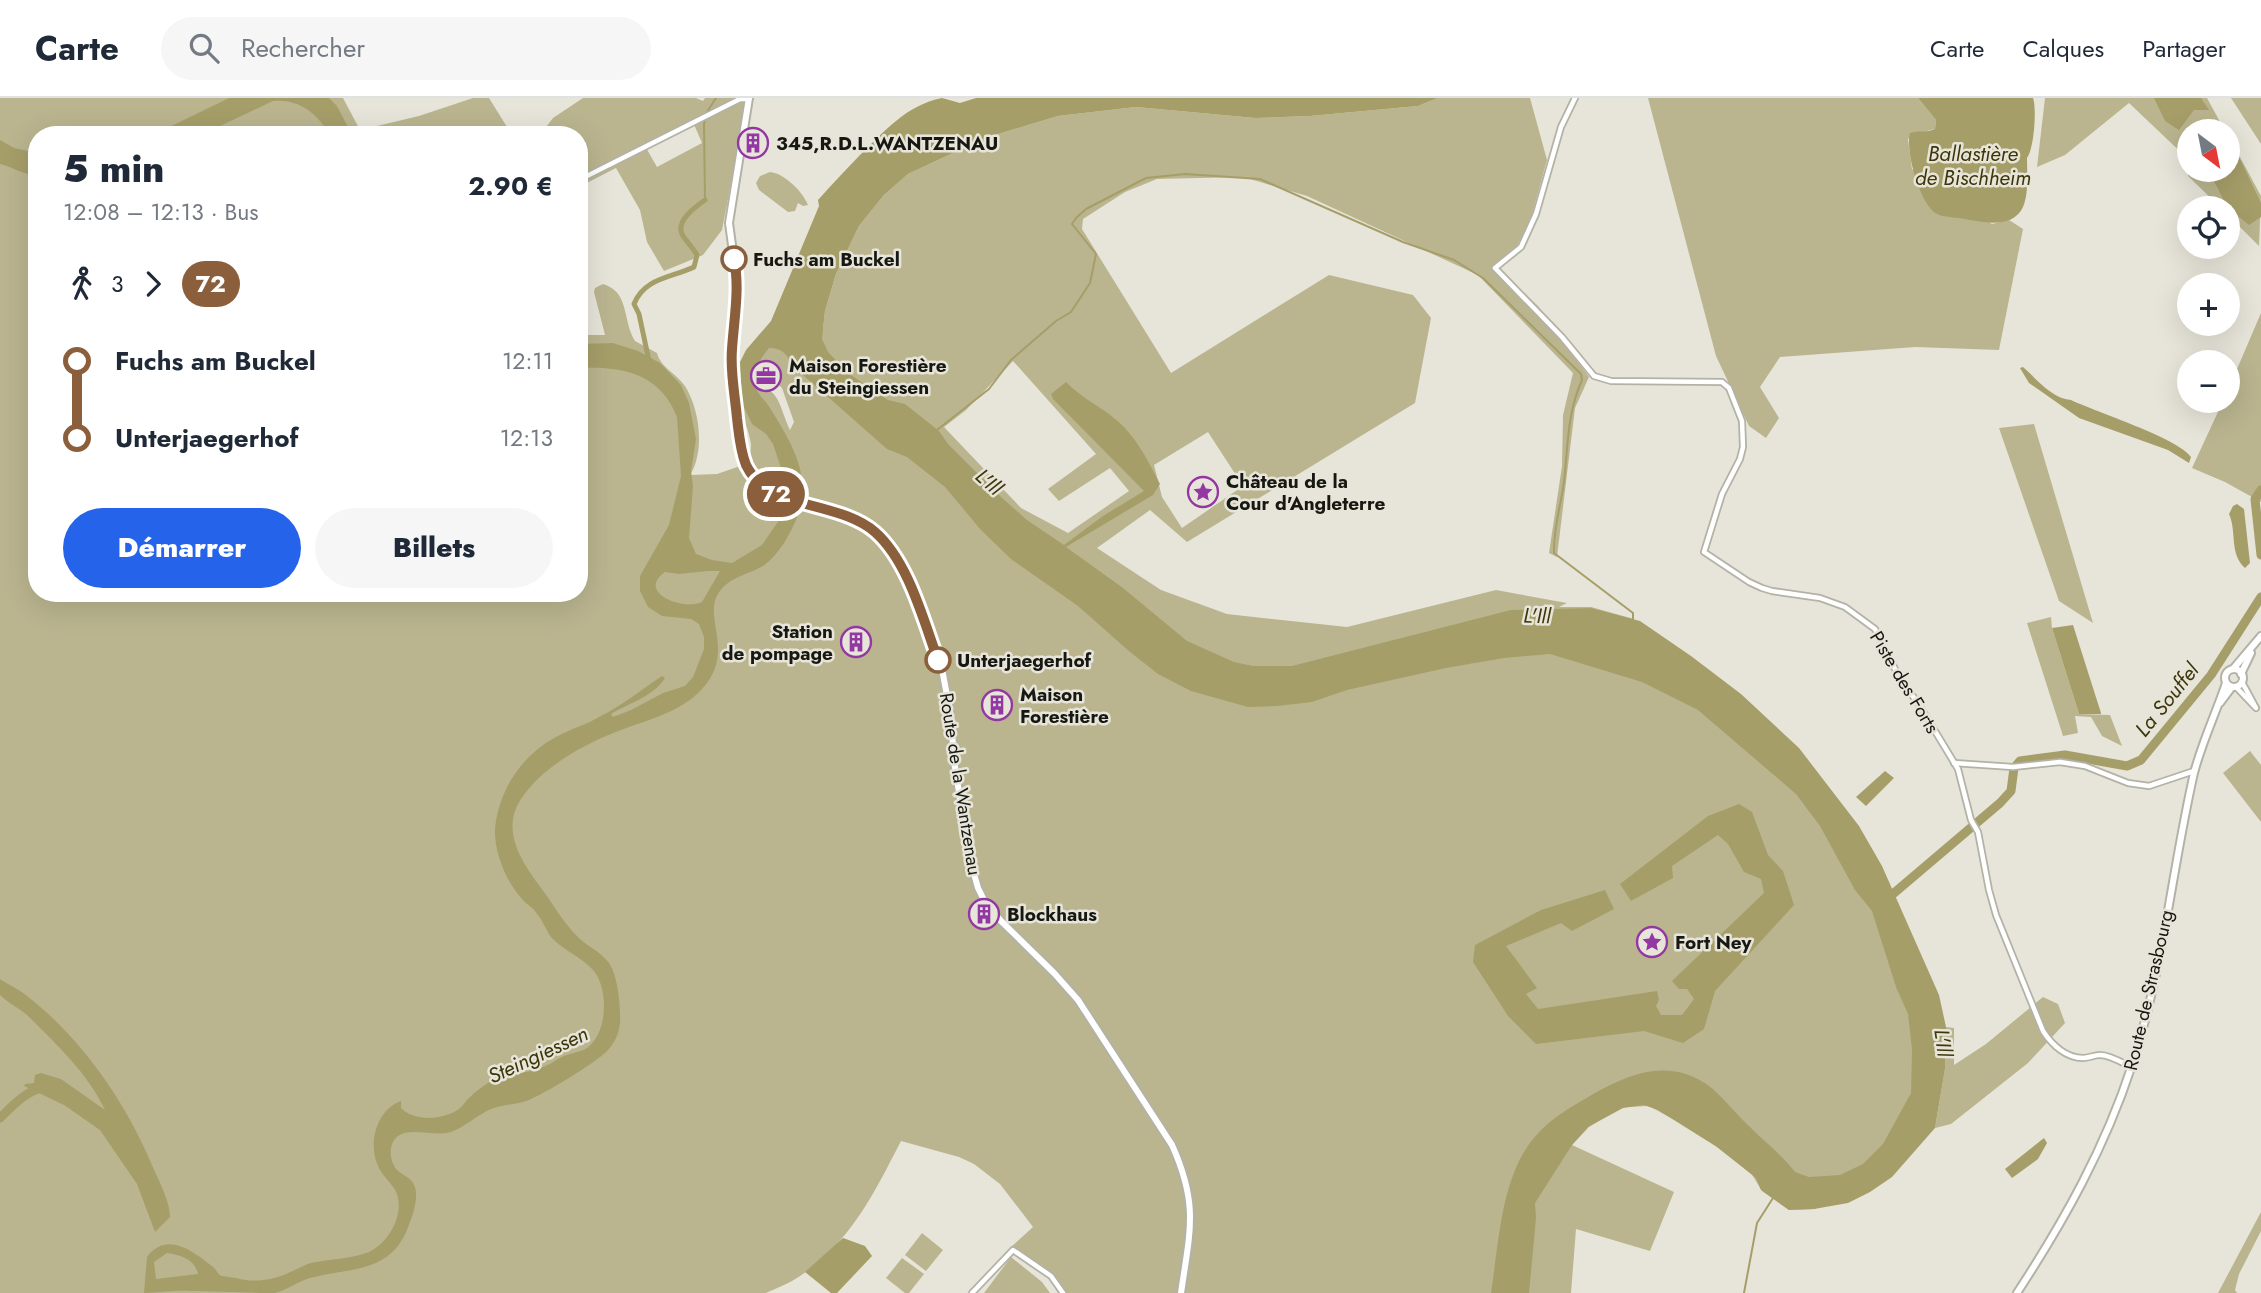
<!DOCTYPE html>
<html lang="fr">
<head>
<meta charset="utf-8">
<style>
  :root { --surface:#fff; --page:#f6f6f7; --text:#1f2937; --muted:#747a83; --line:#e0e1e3; --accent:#2563eb }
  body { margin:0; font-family:Jost,sans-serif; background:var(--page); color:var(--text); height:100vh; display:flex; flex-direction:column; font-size:26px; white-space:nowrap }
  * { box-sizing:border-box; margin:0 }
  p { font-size:23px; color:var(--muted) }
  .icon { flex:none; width:38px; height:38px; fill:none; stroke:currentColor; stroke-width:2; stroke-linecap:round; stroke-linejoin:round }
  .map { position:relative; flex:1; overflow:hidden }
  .panel { position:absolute; left:28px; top:28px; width:560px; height:476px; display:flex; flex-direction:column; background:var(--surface); border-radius:28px; box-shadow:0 7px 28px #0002 }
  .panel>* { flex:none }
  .badge { padding:0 14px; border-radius:23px; font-size:24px; line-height:46px }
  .needle { width:46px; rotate:148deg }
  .fabs { position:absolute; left:2177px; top:21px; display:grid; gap:14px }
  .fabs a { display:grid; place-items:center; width:63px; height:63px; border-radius:50%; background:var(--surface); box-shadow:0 7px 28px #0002; font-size:35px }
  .map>.badge { position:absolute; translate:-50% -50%; box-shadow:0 0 0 4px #fff }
  .legs { display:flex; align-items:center; gap:10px; height:77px; padding:0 35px; font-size:23px }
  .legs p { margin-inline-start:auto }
  .head { display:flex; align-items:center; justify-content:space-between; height:119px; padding:0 35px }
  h1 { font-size:38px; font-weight:800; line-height:52px }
  .primary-button { display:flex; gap:14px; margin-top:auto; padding:14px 35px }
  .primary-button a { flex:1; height:80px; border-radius:42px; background:var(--accent); color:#fff; font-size:28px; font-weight:800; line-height:80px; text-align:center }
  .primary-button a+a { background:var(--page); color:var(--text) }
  ul { padding:0 35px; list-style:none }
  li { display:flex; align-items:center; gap:24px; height:77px; font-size:26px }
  li i { display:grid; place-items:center; width:10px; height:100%; margin:0 9px; background:currentColor }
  li i::after { content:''; width:18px; height:18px; margin:-9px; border:5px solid; border-radius:50%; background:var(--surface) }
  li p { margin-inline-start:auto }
  li:first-child i { background:linear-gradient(#0000 50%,currentColor 0) }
  li:last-child i { background:linear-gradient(currentColor 50%,#0000 0) }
  header { display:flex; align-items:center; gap:42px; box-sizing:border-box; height:98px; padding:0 35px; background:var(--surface); border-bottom:2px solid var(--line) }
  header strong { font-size:33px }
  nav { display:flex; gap:38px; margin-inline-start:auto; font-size:24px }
  .search { width:490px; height:63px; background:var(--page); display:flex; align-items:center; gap:18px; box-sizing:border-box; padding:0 24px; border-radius:38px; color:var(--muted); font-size:26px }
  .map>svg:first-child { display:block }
</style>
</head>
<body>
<header>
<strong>Carte</strong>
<div class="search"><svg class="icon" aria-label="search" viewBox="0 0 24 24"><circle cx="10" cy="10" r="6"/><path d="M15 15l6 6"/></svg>Rechercher</div>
<nav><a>Carte</a><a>Calques</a><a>Partager</a></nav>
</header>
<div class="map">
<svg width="2261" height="1195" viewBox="0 0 2261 1195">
  <rect width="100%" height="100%" fill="#e7e5d9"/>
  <g fill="#bab58f" fill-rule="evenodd">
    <path d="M0 0H343L360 32 419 18 473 0H489L512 37H37V495H579V237H605L594 194 595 190 603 186C630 194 622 222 635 243L657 255C661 270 676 275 685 288 700 312 705 353 690 377L717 376 743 367 745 372 751 368C748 360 751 355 751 347 749 327 735 311 744 292 780 282 778 307 790 332L794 324 782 290 774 283 745 285 747 252 823 231 825 213 836 176 859 128 884 97 908 76 985 40 1058 18 1136 9 1255 20 1310 18 1418 8 1438 0H1530L1547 62 1531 120 1515 152 1495 169 1538 208 1589 279 1575 310 1557 459 1549 455 1562 368 1563 317 1573 275 1478 177 1307 98 1243 79 1157 81 1125 94 1083 121 1082 131 1171 275 1329 177 1413 197 1431 220 1415 305 1187 444 1150 412 1097 450 1161 492 1227 516 1347 529 1496 492 1567 505 1559 509H1591L1634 521 1627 554 1779 659 1889 833 1922 973 1881 1063 1815 1089 1816 1111 1789 1112 1762 1093 1751 1075 1700 1036 1649 1008 1625 1009 1614 1013 1589 1029 1572 1047 1674 1094 1650 1153 1576 1131 1571 1195H1058L1050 1181 1010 1150 1033 1129 1000 1086 974 1066 959 1059 901 1043C873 1097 852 1142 800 1178 790 1185 777 1190 766 1195H0ZM1013 263 1096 356 1048 391 1059 403 1110 370 1129 393 1068 435 1021 410 944 329 966 312ZM1208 334 1243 388 1182 430 1162 399 1154 367Z"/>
    <path d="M583 0H696L703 3 705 0H744L745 10 722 132 703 157 664 173 647 144 640 112 616 70 579 89V37H540L553 20ZM693 24 702 45 657 69 645 48Z"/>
    <path d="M1648 0H1918L1936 22 1935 31 1918 35 1908 41 1912 71 1992 126 2009 122 2023 131 1999 252 1915 249 1780 259 1760 289 1779 320 1766 340 1749 328 1716 258Z"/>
    <path d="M2045 0H2207L2225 33H2189V62L2129 5 2065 57 2037 69Z"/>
    <path d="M2231 0H2261V46Z"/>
    <path d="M2228 37 2261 98 2259 148 2228 117V110H2221L2188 78 2190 72H2228Z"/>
    <path d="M770 74C784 75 803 94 808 107L803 108 798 105 795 113 788 114 759 92 756 85 760 78Z"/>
    <path d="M2261 215V404L2225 384 2192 370 2223 303H2228V292Z"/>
    <path d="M2034 326 2093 525 2059 503 1999 330Z"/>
    <path d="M2051 519 2052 530 2079 616 2110 617 2122 648 2102 638 2091 619 2075 618 2078 635 2063 638 2027 525Z"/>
    <path d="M2250 653 2261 667V724L2223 675Z"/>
    <path d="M2043 899 2058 906 2065 925 2028 965 1951 1026 1935 1030 1945 971 1946 929 1954 930V967L1986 946Z"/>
    <path d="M2261 1114V1133L2239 1176 2235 1192 2237 1195H2218Z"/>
    <path d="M922 1135 943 1152 926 1173 905 1157Z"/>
    <path d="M1011 1159 1042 1184 1050 1195H984Z"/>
    <path d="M902 1160 924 1176 909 1195H905L886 1180Z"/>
  </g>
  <g fill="#a69e69" fill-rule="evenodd">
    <path d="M229 0H329L337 8 352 37H330C317 15 299 1 273 3L201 37H153Z"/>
    <path d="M942 0 960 5 976 0H1438L1418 8 1310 18 1255 20 1136 9 1058 18 985 40 908 76 884 97 859 128 836 176 825 213 822 241 828 254 848 275 888 302 905 306 939 333 948 346 1001 399 1027 422 1064 447 1103 418 1144 393 1053 301 1051 296 1066 284C1083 302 1107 311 1124 329 1139 345 1150 366 1160 386L1153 397 1066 449 1123 490 1187 543 1234 564 1253 568H1292L1511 512 1591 510 1640 523 1691 558 1741 596 1799 650 1859 728 1882 768 1939 897 1946 929 1945 971 1935 1030 1892 1079 1870 1094 1848 1105 1814 1111 1789 1112 1761 1092 1756 1080 1717 1049 1658 1012 1644 1007 1623 1010 1588 1029 1572 1047 1535 1105 1536 1120 1529 1195H1491C1498 1151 1500 1101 1520 1061 1535 1032 1558 1016 1585 1001 1627 976 1670 957 1713 991 1726 1003 1737 1017 1750 1029 1765 1044 1782 1057 1795 1074L1809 1079 1840 1077 1863 1066 1883 1046 1911 995 1912 951 1908 916 1896 889 1872 813 1855 792 1820 728 1796 696 1698 612 1642 584 1550 556 1504 560 1446 570 1347 592 1312 604 1277 608 1248 609 1191 593 1158 576 1130 554 1078 508 1011 461 981 432 945 389 907 359 887 351 794 269C787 257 783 250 769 250 760 261 750 277 757 292 759 298 767 304 770 310 791 344 812 377 798 417 791 435 779 457 763 468 748 477 728 479 718 496 703 520 736 554 702 591 681 614 650 621 621 632 584 646 543 668 521 701 498 736 527 771 547 798 557 813 567 829 580 841 589 849 602 855 609 865 618 877 621 911 620 925 619 936 614 946 607 953 597 964 544 996 529 1002 517 1007 503 1006 491 1011 477 1017 465 1029 451 1034 434 1039 411 1029 398 1038 388 1045 389 1063 397 1072 403 1078 411 1079 414 1087 419 1097 414 1114 410 1124 393 1176 353 1169 310 1180 298 1183 288 1192 275 1195 252 1195 214 1193 190 1193 175 1192 160 1195 144 1195L147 1159C167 1132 194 1154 213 1169 216 1171 217 1175 220 1177 224 1179 232 1179 236 1180 258 1186 277 1181 297 1171 302 1169 306 1166 311 1165 329 1161 352 1161 369 1154 389 1144 404 1118 397 1096 394 1087 383 1079 379 1070 367 1047 376 1012 401 1003V1010C415 1024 443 1022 459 1011 463 1008 466 1002 470 999 482 988 498 977 513 972 526 978 546 969 558 961 567 955 579 955 587 950 608 935 609 890 593 872 582 859 562 852 551 839 546 832 543 823 537 816 533 809 527 807 522 801 505 783 491 747 496 723 502 687 524 656 556 639 570 631 586 627 599 619 621 608 641 592 662 578L665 580C653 599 629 605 611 616L613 619 631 612 663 595 685 588 693 579 704 551V539L699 526 691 521 662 518 648 509 640 493V478L669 427 681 378 677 319C660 275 622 268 579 270V246L613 245 638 253 660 265 681 287 689 305 696 341 691 373 693 388 689 440 696 456 712 462 732 465 762 447 786 412 788 391 773 346 766 336 752 326 742 305 740 264 746 252 771 223 819 108 818 102C831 87 845 73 859 58 884 34 906 7 942 0ZM708 473H720L702 504C682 513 636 494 665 474L679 476ZM167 1155C180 1157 195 1161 198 1176L156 1181 154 1164Z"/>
    <path d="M1918 0H2033C2037 10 2034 51 2027 60 2027 74 2029 95 2023 109 2012 133 1978 123 1958 120 1952 119 1942 119 1937 116 1920 107 1905 53 1910 35 1918 32 1926 35 1935 31L1936 22Z"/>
    <path d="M2154 0H2201L2209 12H2194L2179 32 2165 23Z"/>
    <path d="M0 42 14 50 37 55V77C23 77 13 69 0 66Z"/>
    <path d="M2228 59H2239L2261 105V119L2249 127 2228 110 2208 72H2228Z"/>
    <path d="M2023 269C2037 281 2051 300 2071 302 2096 314 2178 340 2191 359L2189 365 2168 352 2079 320 2029 285 2020 270Z"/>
    <path d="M2237 406 2244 411 2250 465 2245 470C2229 456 2237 433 2229 416L2233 408Z"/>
    <path d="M2073 527 2101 615V616H2079L2052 530Z"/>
    <path d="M1885 673 1894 680 1866 708 1856 699Z"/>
    <path d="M1739 706 1752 714 1768 757 1783 773 1794 807 1715 893 1704 931 1683 945 1644 933 1536 946 1508 918 1473 864 1475 847 1541 812 1605 792 1614 811 1572 833 1561 825 1506 848 1537 890 1526 896 1538 911 1657 893 1659 902 1656 908 1661 917H1682L1694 901 1687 891H1679L1672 883 1764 795 1761 781 1744 774 1728 746 1718 737 1672 768 1673 780 1631 803 1620 786 1708 718Z"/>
    <path d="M0 881C9 887 19 891 27 898 84 942 128 1008 155 1074 161 1087 170 1105 170 1119L155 1134 137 1086 100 1032 64 1007 24 988 25 986 34 985 35 977 41 975 61 981 105 1012C87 974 56 946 27 917 19 910 8 905 0 897Z"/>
    <path d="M2044 1040 2047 1045 2038 1061 2012 1080 2005 1071Z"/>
    <path d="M843 1140 865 1148 872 1158 837 1195H831L805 1174Z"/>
  </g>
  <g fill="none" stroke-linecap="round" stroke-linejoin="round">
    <g stroke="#a69e69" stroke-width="2">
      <path d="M705 102 704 26 707 14 716 0"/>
      <path d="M937 332 989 291 1011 262 1056 223 1071 214 1090 185 1096 156 1072 126 1076 120 1086 111 1146 80 1185 76 1260 81 1403 144 1454 162 1483 180 1581 276 1582 282C1567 315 1568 348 1564 384 1561 407 1553 431 1554 455L1633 515V523"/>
      <path d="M1744 1195 1757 1125 1773 1100"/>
    </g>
    <path stroke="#a69e69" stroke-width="5" d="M649 263 639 216 634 206C644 180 671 180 694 169L697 157C693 150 688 145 683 138 674 124 695 109 705 102"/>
    <g stroke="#a69e69" stroke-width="9">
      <path d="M2261 392 2255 401 2261 457"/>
      <path d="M1887 801 2000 705 2011 693 2014 670 2020 663 2065 657 2127 668 2141 662 2211 577 2261 499"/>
      <path d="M0 1020C12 1008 27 992 45 989"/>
    </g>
    <g stroke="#b3b2a6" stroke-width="8">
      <g id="street">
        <path d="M1575 0 1561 29 1536 116 1521 149 1495 170 1562 239 1594 278 1611 283 1722 284 1729 290 1742 323 1743 349 1740 361 1722 396 1704 454 1749 484 1762 490 1772 493 1820 500 1845 509 1875 531 1901 583 1918 605 1958 671 1971 722 1978 734 1989 792 1996 817 2043 933C2052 947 2066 960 2083 960 2089 960 2094 957 2100 957 2110 957 2123 965 2131 969"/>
        <path d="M579 82 740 1H749"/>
        <path d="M2236 589 2256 610 2242 584"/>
        <path d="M1954 665 2013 669 2060 664 2085 668 2128 685 2149 688 2194 673"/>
        <path d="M972 1195 1013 1152 1051 1178 1063 1195"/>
      </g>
    </g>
    <g stroke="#b3b2a6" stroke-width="10">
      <g id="secondary">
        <path d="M749 0 729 125 737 184 732 276 740 344 745 363 755 381 773 395 853 419 874 433 895 458 942 571 951 619 954 663 970 762 978 790 985 804 1000 822 1054 875 1078 902 1172 1047C1199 1107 1190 1133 1181 1195"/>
        <path d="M2233 571 2261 538"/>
        <circle cx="2234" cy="580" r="9"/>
        <path d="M2241 576 2251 555"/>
        <path d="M2220 605 2232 589"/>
        <path d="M2017 1195C2064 1123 2105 1050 2132 967 2163 873 2172 771 2194 675 2202 644 2216 615 2226 585"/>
      </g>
    </g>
    <use href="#street" stroke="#fff" stroke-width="4.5"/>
    <use href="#secondary" stroke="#fff" stroke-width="6"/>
  </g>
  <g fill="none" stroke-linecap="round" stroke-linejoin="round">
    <g stroke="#fff" stroke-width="16">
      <path id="line-1" d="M734 161C740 190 734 221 732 251 730 274 735 297 737 320 739 336 740 352 746 367 768 413 838 402 875 434 908 463 923 521 938 562"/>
    </g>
    <use href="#line-1" stroke="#8b5e3c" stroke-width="10"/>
  </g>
  <defs>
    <g id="building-ring" transform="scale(1.575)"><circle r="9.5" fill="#e7e5d9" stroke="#9338a2" stroke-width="1.5"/><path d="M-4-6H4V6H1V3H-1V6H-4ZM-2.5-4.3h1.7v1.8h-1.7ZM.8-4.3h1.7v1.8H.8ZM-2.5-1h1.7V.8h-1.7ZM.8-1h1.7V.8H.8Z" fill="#9338a2"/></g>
    <g id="office-ring" transform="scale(1.575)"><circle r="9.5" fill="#e7e5d9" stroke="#9338a2" stroke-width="1.5"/><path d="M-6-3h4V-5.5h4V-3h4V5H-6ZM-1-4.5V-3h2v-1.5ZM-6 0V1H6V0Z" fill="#9338a2"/></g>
    <g id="sight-ring" transform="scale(1.575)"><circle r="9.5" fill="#e7e5d9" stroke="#9338a2" stroke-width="1.5"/><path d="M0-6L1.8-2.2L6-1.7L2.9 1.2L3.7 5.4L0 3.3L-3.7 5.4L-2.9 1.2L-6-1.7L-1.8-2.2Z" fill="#9338a2"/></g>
  </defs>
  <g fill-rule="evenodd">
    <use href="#building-ring" x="753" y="45"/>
    <use href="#office-ring" x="766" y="278"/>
    <use href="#sight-ring" x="1203" y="394"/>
    <use href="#building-ring" x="856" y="544"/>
    <use href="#building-ring" x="997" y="607"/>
    <use href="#building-ring" x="984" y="816"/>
    <use href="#sight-ring" x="1652" y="844"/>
  </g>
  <g fill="#fff" stroke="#8b5e3c" stroke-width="3.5">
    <circle cx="734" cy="161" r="12"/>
    <circle cx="938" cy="562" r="12"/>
  </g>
  <g text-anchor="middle" stroke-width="5" stroke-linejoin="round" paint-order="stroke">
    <g font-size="19" font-weight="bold" fill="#181813" stroke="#e7e5d9" text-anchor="start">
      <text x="776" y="52">345,R.D.L.WANTZENAU</text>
      <text x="789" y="274">Maison Forestière<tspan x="789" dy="22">du Steingiessen</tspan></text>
      <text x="1226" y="390">Château de la<tspan x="1226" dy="22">Cour d'Angleterre</tspan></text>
      <text x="833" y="540" text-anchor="end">Station<tspan x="833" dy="22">de pompage</tspan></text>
      <text x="1020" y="603">Maison<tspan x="1020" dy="22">Forestière</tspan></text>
      <text x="1007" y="823">Blockhaus</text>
      <text x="1675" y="851">Fort Ney</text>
    </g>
    <g font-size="19" font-weight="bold" fill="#181813" stroke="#e7e5d9" text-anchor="start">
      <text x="753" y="168">Fuchs am Buckel</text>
      <text x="957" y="569">Unterjaegerhof</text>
    </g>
    <g font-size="19" fill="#181813" stroke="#e7e5d9">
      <text transform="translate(1905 584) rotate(59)" y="7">Piste des Forts</text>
      <text transform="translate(961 686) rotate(81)" y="7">Route de la Wantzenau</text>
      <text transform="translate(2148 892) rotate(-77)" y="7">Route de Strasbourg</text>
    </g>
    <g font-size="21" font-style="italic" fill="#3c3609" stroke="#e7e5d9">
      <text x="1973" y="63">Ballastière<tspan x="1973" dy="24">de Bischheim</tspan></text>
      <text transform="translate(989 384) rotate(42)" y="7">L'Ill</text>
      <text transform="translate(1537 518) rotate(2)" y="7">L'Ill</text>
      <text transform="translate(2167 602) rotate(-51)" y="7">La Souffel</text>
      <text transform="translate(1943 945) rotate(82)" y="7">L'Ill</text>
      <text transform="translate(538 957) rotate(-25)" y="7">Steingiessen</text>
    </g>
  </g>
</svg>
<div class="fabs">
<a><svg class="needle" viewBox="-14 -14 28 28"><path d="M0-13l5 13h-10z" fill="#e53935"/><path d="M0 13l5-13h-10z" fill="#747a83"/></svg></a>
<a><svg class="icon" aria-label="locate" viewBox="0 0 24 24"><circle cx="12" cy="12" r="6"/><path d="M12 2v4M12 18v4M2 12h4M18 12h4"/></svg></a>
<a>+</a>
<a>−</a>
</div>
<b class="badge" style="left:776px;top:396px;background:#8b5e3c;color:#fff">72</b>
<section class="panel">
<div class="head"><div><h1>5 min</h1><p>12:08 – 12:13 · Bus</p></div><b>2.90 €</b></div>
<div class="legs"><svg class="icon" aria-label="walk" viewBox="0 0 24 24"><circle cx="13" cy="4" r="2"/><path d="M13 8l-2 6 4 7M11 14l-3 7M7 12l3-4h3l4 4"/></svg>3<svg class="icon" aria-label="forward" viewBox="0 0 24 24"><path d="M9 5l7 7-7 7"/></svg><b class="badge" style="background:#8b5e3c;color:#fff">72</b></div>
<ul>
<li><i style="color:#8b5e3c"></i><b>Fuchs am Buckel</b><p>12:11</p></li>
<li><i style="color:#8b5e3c"></i><b>Unterjaegerhof</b><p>12:13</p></li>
</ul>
<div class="primary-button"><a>Démarrer</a><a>Billets</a></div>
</section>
</div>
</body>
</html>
